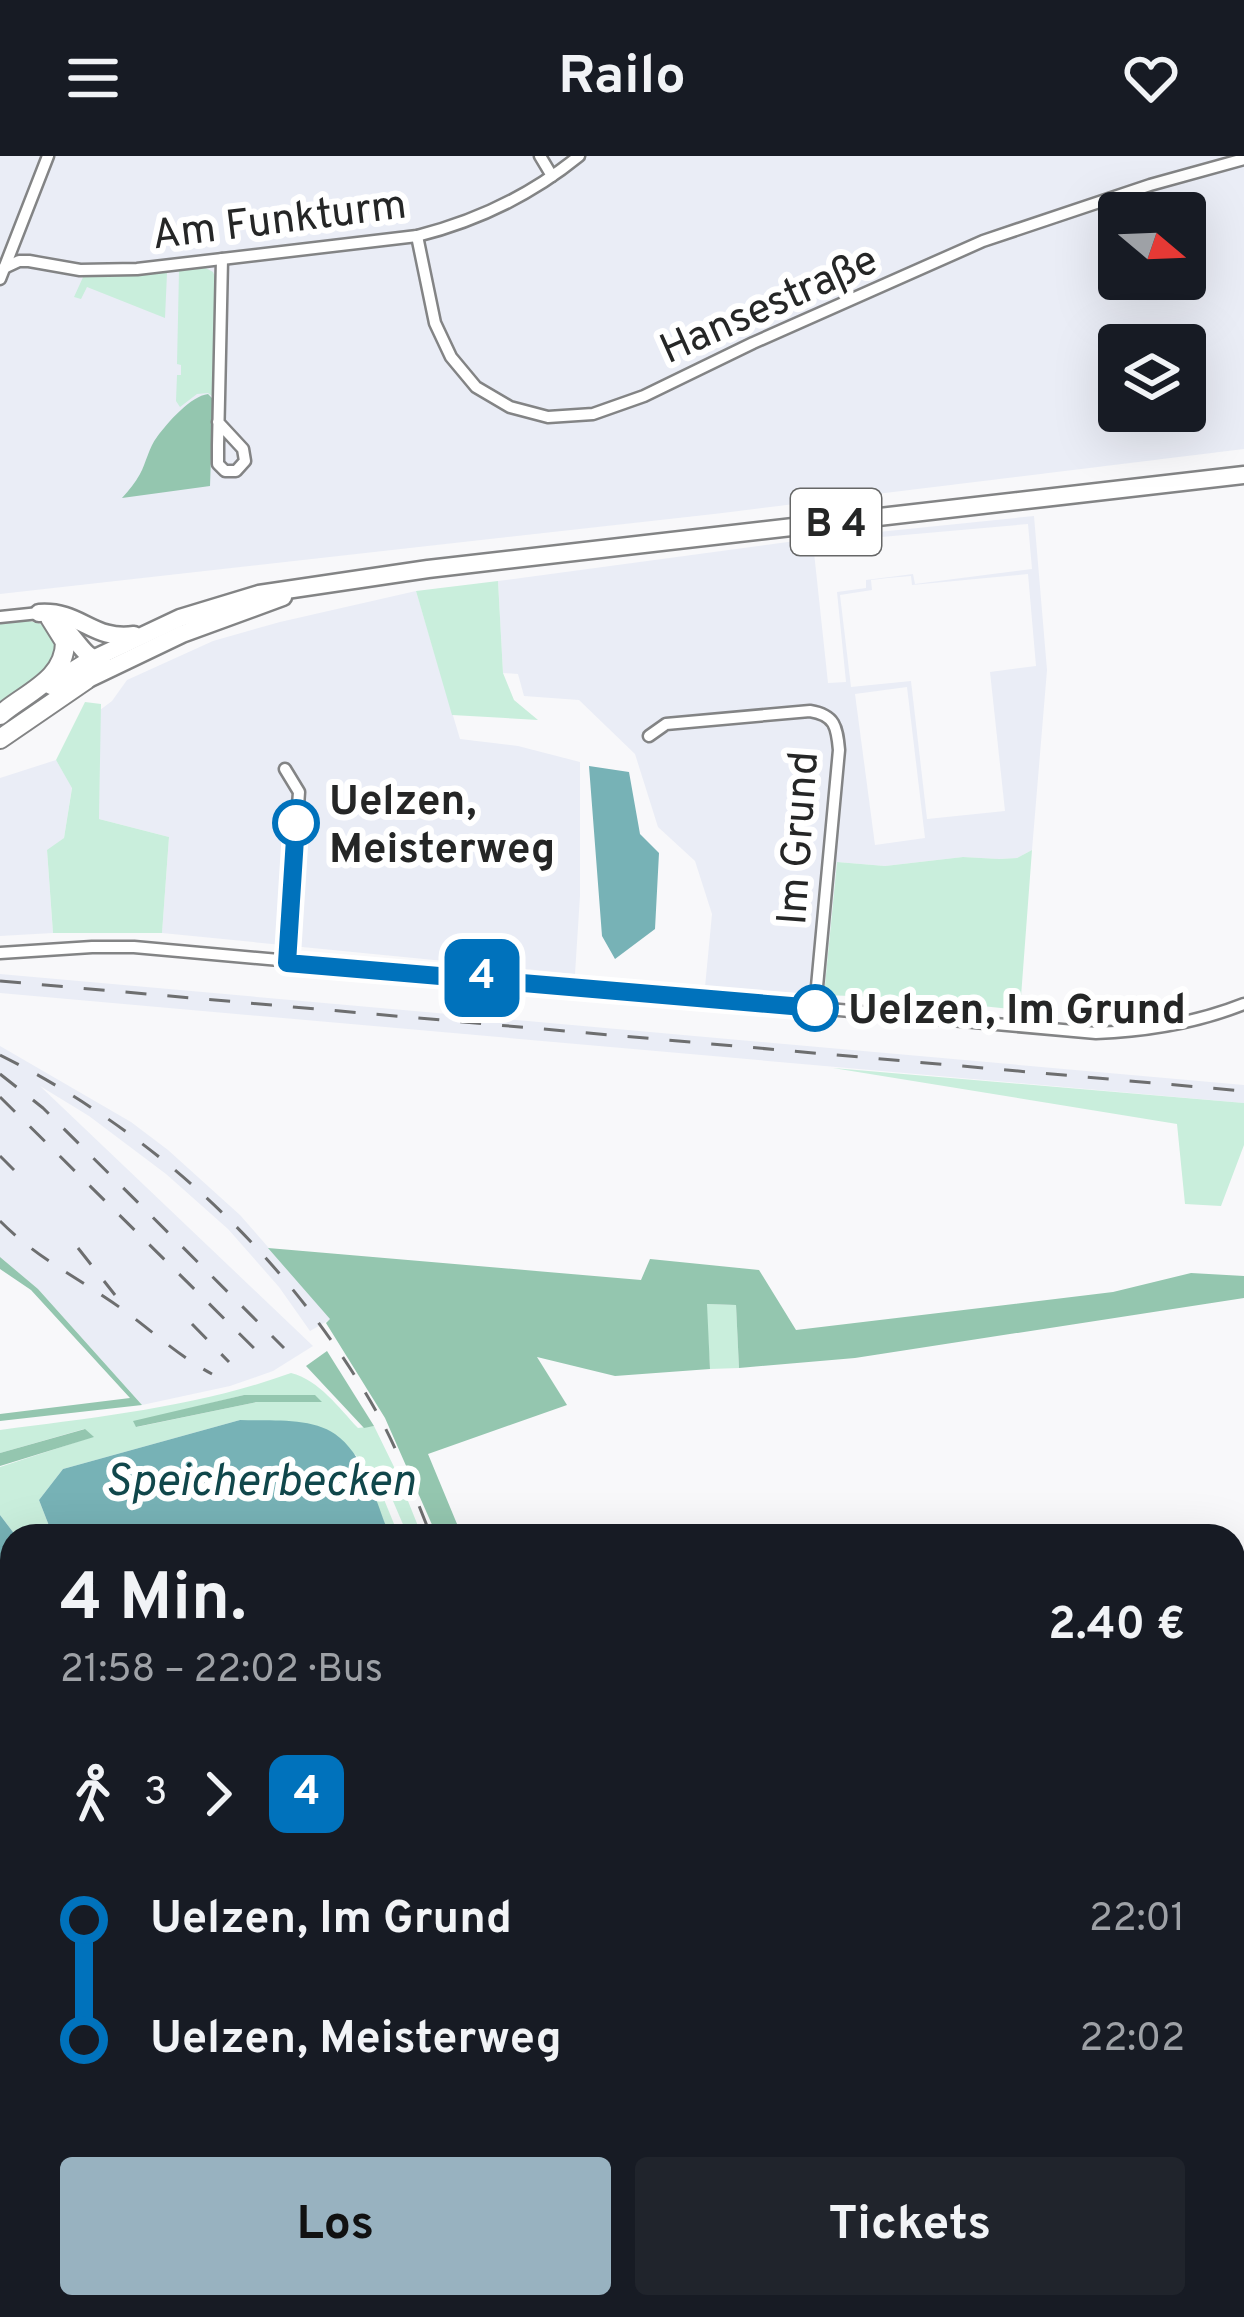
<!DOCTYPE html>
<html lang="de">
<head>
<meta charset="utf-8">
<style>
  :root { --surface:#171b24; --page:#20242c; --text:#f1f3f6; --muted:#9ea1a6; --accent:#98b2c0 }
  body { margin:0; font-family:Overpass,sans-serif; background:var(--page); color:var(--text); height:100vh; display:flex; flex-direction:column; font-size:45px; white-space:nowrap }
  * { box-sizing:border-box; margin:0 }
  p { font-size:39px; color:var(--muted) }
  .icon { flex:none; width:66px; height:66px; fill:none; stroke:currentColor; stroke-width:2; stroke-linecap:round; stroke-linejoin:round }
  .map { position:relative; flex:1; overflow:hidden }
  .sheet { position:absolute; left:0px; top:1368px; width:1245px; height:795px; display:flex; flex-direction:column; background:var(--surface); border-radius:36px 36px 0 0; box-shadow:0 12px 48px #0002 }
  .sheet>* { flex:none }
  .badge { padding:0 24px; border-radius:18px; font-size:42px; line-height:78px }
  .needle { width:78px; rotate:109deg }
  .buttons { position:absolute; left:1098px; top:36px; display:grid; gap:24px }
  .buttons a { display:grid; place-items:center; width:108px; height:108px; border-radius:12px; background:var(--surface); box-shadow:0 12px 48px #0002; font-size:60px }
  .map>.badge { position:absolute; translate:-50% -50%; box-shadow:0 0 0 6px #fff }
  .legs { display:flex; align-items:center; gap:18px; height:132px; padding:0 60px; font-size:39px }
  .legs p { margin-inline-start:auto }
  .head { display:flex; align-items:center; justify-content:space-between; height:204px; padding:0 60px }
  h1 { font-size:66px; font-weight:700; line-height:90px }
  .cta { display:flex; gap:24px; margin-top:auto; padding:24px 60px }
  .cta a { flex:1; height:138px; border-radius:12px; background:var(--accent); color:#111; font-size:48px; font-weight:700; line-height:138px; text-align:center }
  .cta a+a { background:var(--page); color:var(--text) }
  ul { padding:0 60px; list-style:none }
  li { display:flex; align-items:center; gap:42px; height:120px; font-size:45px }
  li i { display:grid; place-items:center; width:18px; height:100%; margin:0 15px; background:currentColor }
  li i::after { content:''; width:30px; height:30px; margin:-15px; border:9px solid; border-radius:50%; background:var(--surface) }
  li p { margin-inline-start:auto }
  li:first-child i { background:linear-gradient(#0000 50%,currentColor 0) }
  li:last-child i { background:linear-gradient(currentColor 50%,#0000 0) }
  header { display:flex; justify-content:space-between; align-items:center; height:156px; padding:0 60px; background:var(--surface); font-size:54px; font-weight:700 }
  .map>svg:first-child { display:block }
</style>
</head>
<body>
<header><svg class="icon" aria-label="menu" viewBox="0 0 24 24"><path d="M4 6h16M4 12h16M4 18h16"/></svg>Railo<svg class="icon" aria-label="heart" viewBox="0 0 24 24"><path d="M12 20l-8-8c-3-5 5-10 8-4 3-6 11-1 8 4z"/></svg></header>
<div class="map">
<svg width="1244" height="2161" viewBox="0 0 1244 2161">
  <rect width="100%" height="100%" fill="#f8f8fa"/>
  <g fill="#eaedf6" fill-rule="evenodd">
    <path d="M0 0H1244V293L714 358 0 438ZM1119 57H1185V123H1119ZM1119 189H1185V255H1119Z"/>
    <path d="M1034 360 1047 514 1032 694 1017 702 998 703 963 701 885 710 837 706 824 839 705 831 712 758 695 705 658 671 635 598 579 544 524 540 518 518 503 517 498 425 810 383ZM1028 368 1032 413 915 428 913 418 866 424V432L837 436 846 526 828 527 813 387ZM1028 418 1036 510 990 516 1005 655 927 663 911 525 851 531 840 439 872 434 871 424 888 422 911 420 912 429ZM907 531 925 682 875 689 855 538Z"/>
    <path d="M416 435 460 583 518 590 580 606V740L575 818 162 777 169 681 99 663 100 554 112 545 127 524 213 485 280 466Z"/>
    <path d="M56 604 72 631 64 682 47 695 53 777 0 780V622Z"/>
    <path d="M0 818 1244 929V947L0 837Z"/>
    <path d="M0 890 131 966 168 994 240 1059 331 1163 310 1175 279 1131 228 1073 166 1018 89 960 40 930 313 1190 273 1215 230 1230 142 1249 38 1133 0 1101Z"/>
    <path d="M1244 2001V2161H1144L1146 2151H1233V2003Z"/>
  </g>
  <g fill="#c9eedc" fill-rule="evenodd">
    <path d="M202 110 213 116 216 123 213 241 208 237 197 238 180 251 176 245 177 219H181V209L177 208 179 115Z"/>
    <path d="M164 115 167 117 165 162 87 131 81 143 74 141 84 119Z"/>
    <path d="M498 425 503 517 514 544 538 564 452 559 416 435Z"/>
    <path d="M22 464C36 466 50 468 55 483 66 514 20 534 0 548V466Z"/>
    <path d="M85 546 101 548 99 663 169 681 162 777H53L47 694 64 682 72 632 56 604Z"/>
    <path d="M1032 694 1020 854 904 842 824 839 837 706 885 710 963 701 999 703 1017 702Z"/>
    <path d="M833 912 1244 947V989L1221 1050 1185 1048 1177 968Z"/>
    <path d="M706 1148 736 1149 739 1212 710 1213Z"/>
    <path d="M291 1217C319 1224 339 1252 358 1272L374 1270 396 1315 422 1380H408L390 1338 383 1341 399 1380H390L356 1299 240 1264 63 1313 39 1344 53 1380H16L0 1359V1311L92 1281 84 1273 0 1297V1274C98 1261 197 1251 291 1217ZM244 1239 320 1246H257L137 1271 134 1266Z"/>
    <path d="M0 1641 12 1645V2065L0 2066Z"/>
    <path d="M1233 1740H1244V1962L1234 1964 1233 1982Z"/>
    <path d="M0 2132 12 2133V2151H64L77 2161H0Z"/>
  </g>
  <g fill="#94c6af">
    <path d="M208 238 213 243 210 330 122 342C129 334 135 327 140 318 146 307 149 291 157 281 168 266 191 240 208 238Z"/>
    <path d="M268 1092 641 1124 650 1103 759 1114 796 1174 1113 1136 1191 1117 1244 1120V1142L855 1202 739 1212 736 1149 707 1148 710 1213 615 1220 537 1201 567 1249 428 1298 462 1380H437L385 1262 326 1167 330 1163Z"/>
    <path d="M0 1101 38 1133 142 1249 0 1265V1258L130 1242 31 1134 0 1113Z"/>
    <path d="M327 1195 374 1270 364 1272 306 1210Z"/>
    <path d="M244 1239H315L322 1246H257L136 1271 133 1265Z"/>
    <path d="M85 1273 94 1281 0 1310V1297Z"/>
    <path d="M12 2065V2133L0 2132V2066Z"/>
    <path d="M64 2151H168L169 2161H77Z"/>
    <path d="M901 2151H1146L1144 2161H899Z"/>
  </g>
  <g fill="#77b2b6">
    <path d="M589 610 629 616 640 678 659 697 655 773 615 803 602 780Z"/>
    <path d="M240 1264C269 1265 311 1261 335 1278 366 1300 376 1347 390 1380H53L39 1344 63 1313Z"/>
    <path d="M0 1359 16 1380H12V1591L0 1587Z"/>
  </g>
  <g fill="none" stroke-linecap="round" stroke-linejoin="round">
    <path stroke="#77b2b6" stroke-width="18" d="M0 1695 12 1699"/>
    <g stroke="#838485" stroke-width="15">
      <g id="minor">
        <path d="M540 0 552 20"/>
        <path d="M417 80 435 167 451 201 476 231 510 251 548 261 593 258 644 240 753 187 983 85 1150 29 1244 3"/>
        <path d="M4 112 19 105H29L80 114 137 113 417 80C477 65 530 40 579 0"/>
        <path d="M0 123 48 0"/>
        <path d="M218 266 243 293 245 305 236 315H225L218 308V289L222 103"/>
        <path d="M0 461 39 457"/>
        <path d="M649 580 666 568 810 555C835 559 837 571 839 594L815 852"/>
        <path d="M285 613 299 636 287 807"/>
        <path d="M0 797 92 791H134L1096 877C1147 875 1196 867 1244 848"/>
      </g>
    </g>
    <g stroke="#838485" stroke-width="21">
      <g id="primary">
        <path d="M39 457C81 454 92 485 134 479"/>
        <path d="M51 462C76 476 78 498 102 507"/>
        <path d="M93 503 180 462 259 438 428 413 1244 319"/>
        <path d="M86 524 182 478 283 441"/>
      </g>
    </g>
    <g stroke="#838485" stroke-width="22">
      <g id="trunk">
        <path d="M51 529 93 503"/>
        <path d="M0 559C25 537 65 524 65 486L50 462"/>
        <path d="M0 583 86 524"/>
      </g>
    </g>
    <use href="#minor" stroke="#fff" stroke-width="10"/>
    <use href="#primary" stroke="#fff" stroke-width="16"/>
    <use href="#trunk" stroke="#fff" stroke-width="18"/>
    <g stroke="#6d6e6f" stroke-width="3" stroke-dasharray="21 21" stroke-linecap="butt">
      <path d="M0 825 1244 935"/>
      <path d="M0 899C160 979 293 1106 380 1262 400 1299 415 1340 431 1380"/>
      <path d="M0 918 43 952 284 1192"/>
      <path d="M0 941 262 1200"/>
      <path d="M0 1000 14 1014"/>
      <path d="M0 1065C35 1100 66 1115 106 1142 143 1166 173 1197 212 1218"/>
      <path d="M78 1092 115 1139"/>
      <path d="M192 1168 229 1206"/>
      <path d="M745 2151 749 2161"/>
    </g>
  </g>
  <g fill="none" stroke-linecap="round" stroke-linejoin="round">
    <g stroke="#fff" stroke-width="27">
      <path id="line-1" d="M296 667 287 807 815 852"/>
    </g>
    <use href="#line-1" stroke="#0072bc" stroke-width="18"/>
  </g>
  <g fill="#fff" stroke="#0072bc" stroke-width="6">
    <circle cx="296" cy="667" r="21"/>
    <circle cx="815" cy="852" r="21"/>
  </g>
  <g text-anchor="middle" stroke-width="12" stroke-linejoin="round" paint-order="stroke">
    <rect fill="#fff" stroke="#666767" stroke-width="3" x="791" y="333" width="90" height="66" rx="9"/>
    <g font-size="39" font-weight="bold" fill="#252626">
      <text x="836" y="380">B 4</text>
    </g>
    <g font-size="42" fill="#252626" stroke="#fff">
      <text transform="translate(279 62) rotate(-7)" y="15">Am Funkturm</text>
      <text transform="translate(768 147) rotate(-24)" y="15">Hansestraße</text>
      <text transform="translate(796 682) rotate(-86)" y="15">Im Grund</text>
    </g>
    <g font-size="42" font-weight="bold" fill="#252626" stroke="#fff" text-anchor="start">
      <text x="329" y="658">Uelzen,<tspan x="329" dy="48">Meisterweg</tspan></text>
      <text x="848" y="867">Uelzen, Im Grund</text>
    </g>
    <g font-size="45" font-style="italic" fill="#10474b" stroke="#fff">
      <text x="260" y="1339">Speicherbecken</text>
    </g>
  </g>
</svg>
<div class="buttons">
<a><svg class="needle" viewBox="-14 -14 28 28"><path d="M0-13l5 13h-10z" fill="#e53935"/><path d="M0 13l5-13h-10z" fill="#9ea1a6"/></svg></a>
<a><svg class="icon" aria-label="layers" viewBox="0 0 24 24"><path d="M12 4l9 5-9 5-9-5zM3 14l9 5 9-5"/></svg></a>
</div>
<b class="badge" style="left:482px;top:822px;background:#0072bc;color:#fff">4</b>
<section class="sheet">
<div class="head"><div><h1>4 Min.</h1><p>21:58 – 22:02 · Bus</p></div><b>2.40 €</b></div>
<div class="legs"><svg class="icon" aria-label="walk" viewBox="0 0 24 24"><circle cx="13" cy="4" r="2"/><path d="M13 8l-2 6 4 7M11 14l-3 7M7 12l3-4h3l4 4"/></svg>3<svg class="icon" aria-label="forward" viewBox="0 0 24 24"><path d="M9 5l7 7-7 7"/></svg><b class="badge" style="background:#0072bc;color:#fff">4</b></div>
<ul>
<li><i style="color:#0072bc"></i><b>Uelzen, Im Grund</b><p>22:01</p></li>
<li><i style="color:#0072bc"></i><b>Uelzen, Meisterweg</b><p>22:02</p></li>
</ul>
<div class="cta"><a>Los</a><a>Tickets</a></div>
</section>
</div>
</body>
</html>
